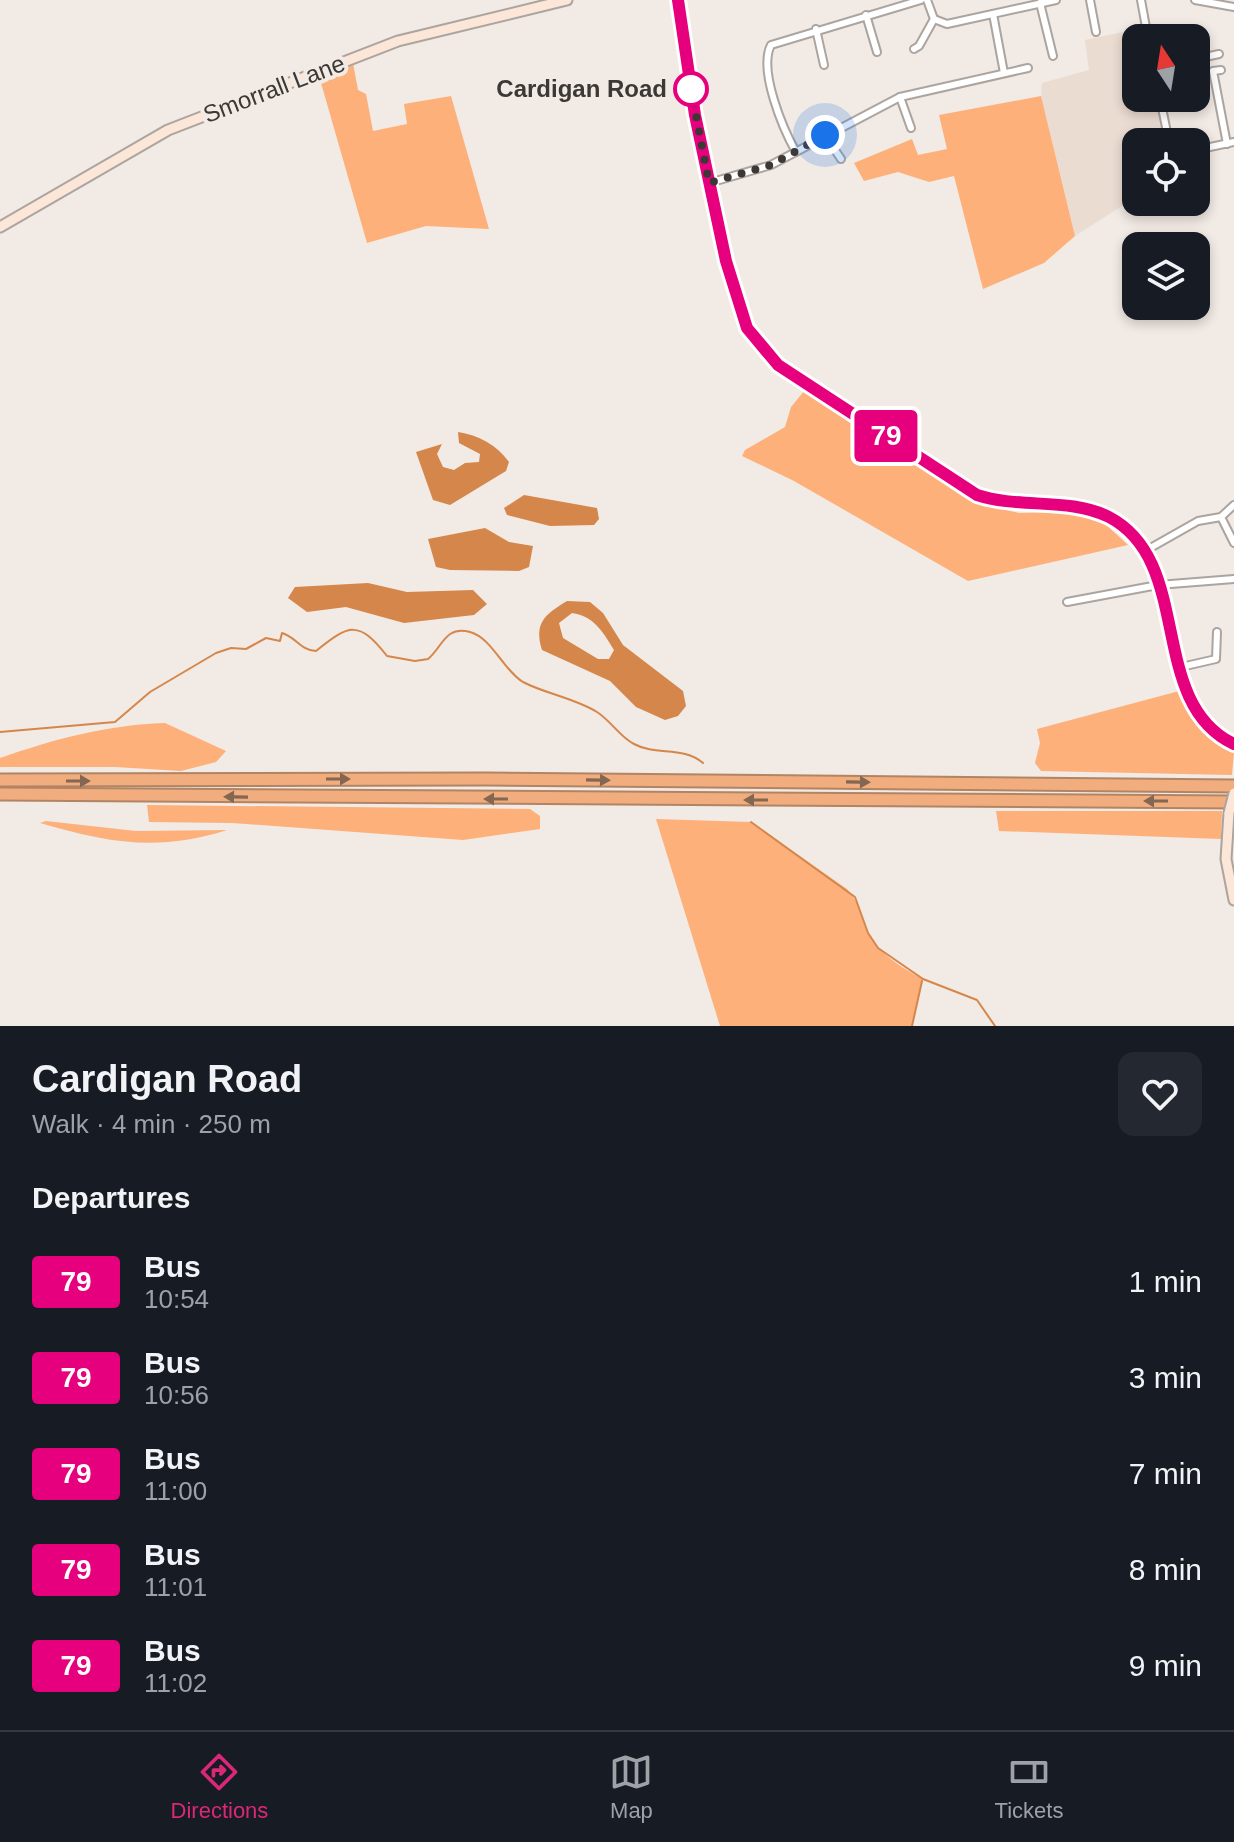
<!DOCTYPE html>
<html lang="en">
<head>
<meta charset="utf-8">
<style>
  :root { --surface:#171b24; --page:#242831; --text:#f1f3f6; --muted:#9ea1a6; --line:#363941; --accent:#db2777 }
  body { margin:0; font-family:Helvetica,sans-serif; background:var(--page); color:var(--text); height:100vh; display:flex; flex-direction:column; font-size:30px; white-space:nowrap }
  * { box-sizing:border-box; margin:0 }
  p { font-size:26px; color:var(--muted) }
  .icon { flex:none; width:44px; height:44px; fill:none; stroke:currentColor; stroke-width:2; stroke-linecap:round; stroke-linejoin:round }
  .map { position:relative; height:1026px; overflow:hidden }
  .sheet { display:flex; flex-direction:column; background:var(--surface); flex:1 }
  .sheet>* { flex:none }
  .badge { padding:0 16px; border-radius:6px; font-size:28px; line-height:52px }
  .needle { width:52px; rotate:348deg }
  .tools { position:absolute; left:1122px; top:24px; display:grid; gap:16px }
  .tools a { display:grid; place-items:center; width:88px; height:88px; border-radius:16px; background:var(--surface); box-shadow:0 4px 12px #0003; font-size:40px }
  .you { position:absolute; width:40px; height:40px; margin:-20px; border:6px solid #fff; border-radius:50%; background:#1a73e8; box-shadow:0 0 0 12px #1a73e833 }
  .map>.badge { position:absolute; translate:-50% -50%; box-shadow:0 0 0 4px #fff }
  h2 { padding:0 32px; font-size:30px; line-height:72px }
  .round { display:grid; place-items:center; flex:none; width:84px; height:84px; border-radius:16px; background:var(--page) }
  .overview { display:flex; align-items:center; justify-content:space-between; height:136px; padding:0 32px }
  h1 { font-size:38px; font-weight:700; line-height:60px }
  ul { padding:0; list-style:none }
  li { display:flex; align-items:center; gap:24px; height:96px; padding:0 32px }
  li div { flex:1 }
  li b { display:block; font-size:30px }
  li em { font-style:normal }
  li .badge { min-width:88px; font-weight:700; text-align:center }
  .tab-bar { display:flex; justify-content:space-around; align-items:center; height:112px; border-top:2px solid var(--line); background:var(--surface); font-size:22px; color:var(--muted) }
  .tab-bar a { display:grid; justify-items:center; gap:4px }
  .tab-bar .selected { color:var(--accent) }
  .map>svg:first-child { display:block }
</style>
</head>
<body>
<div class="map">
<svg width="1234" height="1026" viewBox="0 0 1234 1026">
  <rect width="100%" height="100%" fill="#f2eae4"/>
  <path fill="#ebdcd2" d="M1142 28 1144 38H1136V98H1156L1165 142H1136V197L1075 236 1041 96 1042 83 1089 70 1085 40Z"/>
  <g fill="#fdb079">
    <path d="M353 63 358 90 366 94 373 131 407 124 404 104 451 96 489 229 426 226 367 243 319 76Z"/>
    <path d="M1041 96 1075 236 1044 263 983 289 954 176 929 182 898 172 864 181 854 163 912 139 918 155 947 149 939 115Z"/>
    <path d="M805 390 976 503 1019 513 1069 512 1102 521 1128 545 968 581 794 481 742 456 745 450 785 427 791 407Z"/>
    <path d="M1183 690 1195 720 1234 752 1232 775 1041 771 1035 763 1040 743 1037 729Z"/>
    <path d="M165 723 226 751 216 762 181 771 115 767H0V758C55 739 106 725 165 723Z"/>
    <path d="M147 805 530 809 540 816V829L463 840 232 823 149 822Z"/>
    <path d="M996 811H1222L1221 839 999 831Z"/>
    <path d="M656 819 751 822 847 889C858 900 860 914 866 929 876 952 902 968 923 979L912 1026H720Z"/>
    <path d="M46 821 136 831 227 830C158 852 109 843 40 823Z"/>
  </g>
  <g fill="#d5864b" fill-rule="evenodd">
    <path d="M458 432C478 435 497 445 509 462L506 471 450 505 433 500 416 452 442 444 437 454 443 467 454 470 465 463 479 462 480 454 459 443Z"/>
    <path d="M524 495 597 508 599 519 594 525 550 526 507 515 504 508Z"/>
    <path d="M485 528 509 542 533 546 529 567 519 571 450 570 436 567 428 539Z"/>
    <path d="M368 583 407 592 473 590 487 604 474 615 404 623 346 607 307 612 288 598 295 587Z"/>
    <path d="M567 601 590 602 603 613 623 645 683 691 686 706 678 716 665 720 636 707 610 681 542 650C534 623 544 615 567 601ZM572 613C594 616 603 632 614 650L609 659H598L563 638 559 623Z"/>
  </g>
  <g fill="none" stroke-linecap="round" stroke-linejoin="round">
    <g stroke="#d5864b" stroke-width="2">
      <path d="M0 732 115 722 150 692 216 653 231 648 246 649 266 638 280 641 282 633C296 637 300 650 316 651 349 624 359 620 387 656L415 661 428 659C442 648 445 625 470 632 492 638 503 670 523 682 546 694 574 698 597 712 611 721 620 737 634 744 656 756 683 746 703 763"/>
      <path d="M751 822 855 897 868 933 878 948 923 979 977 1000 995 1026"/>
      <path d="M912 1026 922 981"/>
    </g>
    <g stroke="#aca49f" stroke-width="10">
      <g id="street">
        <path d="M927 0 934 19 947 24 1056 0"/>
        <path d="M1090 0 1096 32"/>
        <path d="M1141 0 1148 38"/>
        <path d="M1195 0 1234 7"/>
        <path d="M1040 3 1053 56"/>
        <path d="M993 14 1004 73"/>
        <path d="M866 15 877 52"/>
        <path d="M816 29 824 65"/>
        <path d="M914 49 919 46 934 19"/>
        <path d="M1196 59 1219 54"/>
        <path d="M1221 70 1213 71 1227 144"/>
        <path d="M900 97 911 128"/>
        <path d="M1160 98 1169 142"/>
        <path d="M825 135 841 159"/>
        <path d="M1196 150 1234 142"/>
        <path d="M796 152C783 129 758 70 771 45L921 0"/>
        <path d="M709 183 771 165 900 97 1028 68"/>
        <path d="M1221 517 1234 543"/>
        <path d="M1145 551 1198 521 1221 517 1234 505"/>
        <path d="M1067 602 1158 585 1234 579"/>
        <path d="M1181 667 1216 659 1217 632"/>
      </g>
    </g>
    <g stroke="#aca49f" stroke-width="13">
      <g id="secondary">
        <path d="M678 0 695 115 726 261 747 328 778 365 977 495C1019 509 1069 497 1109 517 1195 562 1146 702 1234 744"/>
        <path d="M0 227 168 130 398 41 567 0"/>
        <path d="M1229 813 1226 859 1234 900"/>
      </g>
    </g>
    <g stroke="#b18464" stroke-width="15">
      <g id="highway">
        <path d="M0 780 486 779 1234 786"/>
        <path d="M0 794 1234 802"/>
      </g>
    </g>
    <use href="#street" stroke="#fff" stroke-width="6"/>
    <use href="#secondary" stroke="#fbe6d8" stroke-width="9"/>
    <use href="#highway" stroke="#f1ad7d" stroke-width="11"/>
    <g stroke="#aca49f" stroke-width="13" stroke-linecap="butt">
      <path id="secondary-bridge" d="M1229 813 1234 793"/>
    </g>
    <use href="#secondary-bridge" stroke="#fbe6d8" stroke-width="9"/>
  </g>
  <defs><path id="oneway-solid" d="M-6-.8H1V-3.2L6.5 0L1 3.2V.8H-6Z" transform="scale(2)"/></defs>
  <g fill="#846752">
    <use href="#oneway-solid" transform="translate(338 779)"/>
    <use href="#oneway-solid" transform="translate(598 780) rotate(1)"/>
    <use href="#oneway-solid" transform="translate(78 781)"/>
    <use href="#oneway-solid" transform="translate(858 782) rotate(1)"/>
    <use href="#oneway-solid" transform="translate(236 797) rotate(-179)"/>
    <use href="#oneway-solid" transform="translate(496 799) rotate(-180)"/>
    <use href="#oneway-solid" transform="translate(756 800) rotate(-180)"/>
    <use href="#oneway-solid" transform="translate(1156 801) rotate(-180)"/>
  </g>
  <g fill="none" stroke-linecap="round" stroke-linejoin="round">
    <g stroke="#fff" stroke-width="18">
      <path id="line" d="M678 0 695 115 726 261 747 328 778 365 977 495C1019 509 1069 497 1109 517 1195 562 1146 702 1234 744"/>
    </g>
    <use href="#line" stroke="#e6007e" stroke-width="12"/>
    <path stroke="#3b3835" stroke-width="8" stroke-dasharray="0 14.4" d="M691 89 709 183 771 165 825 135"/>
  </g>
  <circle fill="#fff" stroke="#e6007e" stroke-width="4" cx="691" cy="89" r="16"/>
  <g text-anchor="middle" stroke-width="8" stroke-linejoin="round" paint-order="stroke">
    <g font-size="24" fill="#3b3835" stroke="#f2eae4">
      <text transform="translate(274 89) rotate(-21)" y="8">Smorrall Lane</text>
    </g>
    <g font-size="24" font-weight="bold" fill="#3b3835" stroke="#f2eae4" text-anchor="end">
      <text x="667" y="97">Cardigan Road</text>
    </g>
  </g>
</svg>
<div class="tools">
<a><svg class="needle" viewBox="-14 -14 28 28"><path d="M0-13l5 13h-10z" fill="#e53935"/><path d="M0 13l5-13h-10z" fill="#9ea1a6"/></svg></a>
<a><svg class="icon" aria-label="locate" viewBox="0 0 24 24"><circle cx="12" cy="12" r="6"/><path d="M12 2v4M12 18v4M2 12h4M18 12h4"/></svg></a>
<a><svg class="icon" aria-label="layers" viewBox="0 0 24 24"><path d="M12 4l9 5-9 5-9-5zM3 14l9 5 9-5"/></svg></a>
</div>
<div class="you" style="left:825px;top:135px"></div>
<b class="badge" style="left:886px;top:436px;background:#e6007e;color:#fff">79</b>
</div>
<section class="sheet">
<div class="overview"><div><h1>Cardigan Road</h1><p>Walk · 4 min · 250 m</p></div><a class="round"><svg class="icon" aria-label="heart" viewBox="0 0 24 24"><path d="M12 20l-8-8c-3-5 5-10 8-4 3-6 11-1 8 4z"/></svg></a></div>
<h2>Departures</h2>
<ul>
<li><span class="badge" style="background:#e6007e;color:#fff">79</span><div><b>Bus</b><p>10:54</p></div><em>1 min</em></li>
<li><span class="badge" style="background:#e6007e;color:#fff">79</span><div><b>Bus</b><p>10:56</p></div><em>3 min</em></li>
<li><span class="badge" style="background:#e6007e;color:#fff">79</span><div><b>Bus</b><p>11:00</p></div><em>7 min</em></li>
<li><span class="badge" style="background:#e6007e;color:#fff">79</span><div><b>Bus</b><p>11:01</p></div><em>8 min</em></li>
<li><span class="badge" style="background:#e6007e;color:#fff">79</span><div><b>Bus</b><p>11:02</p></div><em>9 min</em></li>
</ul>
</section>
<nav class="tab-bar">
<a class="selected"><svg class="icon" aria-label="directions" viewBox="0 0 24 24"><path d="M12 3l9 9-9 9-9-9zM9 14v-3h6M13 9l2 2-2 2"/></svg>Directions</a>
<a><svg class="icon" aria-label="map" viewBox="0 0 24 24"><path d="M3 6l6-2 6 2 6-2v14l-6 2-6-2-6 2zM9 4v14M15 6v14"/></svg>Map</a>
<a><svg class="icon" aria-label="tickets" viewBox="0 0 24 24"><path d="M3 7h18v10H3zM15 7v10"/></svg>Tickets</a>
</nav>
</body>
</html>
